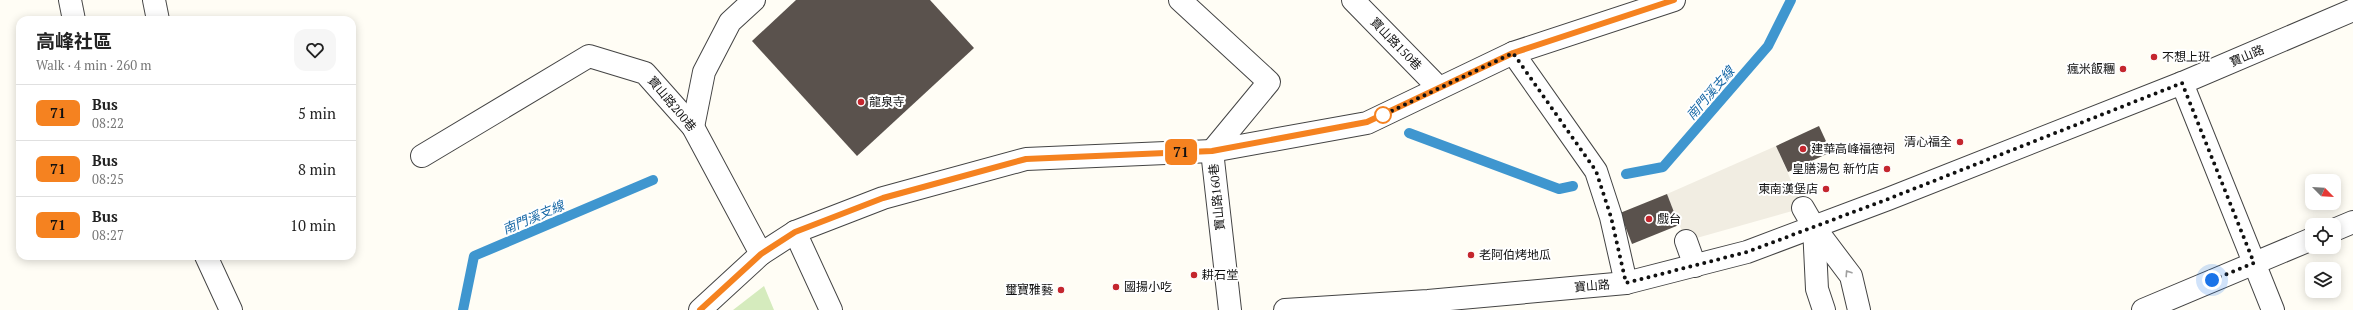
<!DOCTYPE html>
<html lang="en">
<head>
<meta charset="utf-8">
<style>
  :root { --surface:#fff; --page:#f6f6f6; --text:#222; --muted:#767676; --line:#e0e0e0 }
  body { margin:0; font-family:"PT Serif","Noto Sans TC",serif; background:var(--page); color:var(--text); height:100vh; display:flex; flex-direction:column; font-size:15px; white-space:nowrap }
  * { box-sizing:border-box; margin:0 }
  p { font-size:13px; color:var(--muted) }
  .icon { flex:none; width:22px; height:22px; fill:none; stroke:currentColor; stroke-width:2; stroke-linecap:round; stroke-linejoin:round }
  .map { position:relative; flex:1; overflow:hidden }
  .details { position:absolute; left:16px; top:16px; width:340px; height:244px; display:flex; flex-direction:column; background:var(--surface); border-radius:12px; box-shadow:0 2px 10px #0003 }
  .details>* { flex:none }
  .badge { padding:0 8px; border-radius:6px; font-size:14px; line-height:26px }
  .needle { width:26px; rotate:114deg }
  .controls { position:absolute; left:2305px; top:174px; display:grid; gap:8px }
  .controls a { display:grid; place-items:center; width:36px; height:36px; border-radius:8px; background:var(--surface); box-shadow:0 2px 10px #0003; font-size:20px }
  .you { position:absolute; width:20px; height:20px; margin:-10px; border:3px solid #fff; border-radius:50%; background:#1a73e8; box-shadow:0 0 0 6px #1a73e833 }
  .map>.badge { position:absolute; translate:-50% -50%; box-shadow:0 0 0 2px #fff }
  .round { display:grid; place-items:center; flex:none; width:42px; height:42px; border-radius:12px; background:var(--page) }
  .head { display:flex; align-items:center; justify-content:space-between; height:68px; padding:0 20px }
  h1 { font-size:19px; font-weight:700; line-height:30px }
  ul { padding:0; list-style:none }
  li { display:flex; align-items:center; gap:12px; height:56px; padding:0 20px; border-top:1px solid var(--line) }
  li div { flex:1 }
  li b { display:block; font-size:15px }
  li em { font-style:normal }
  li .badge { min-width:44px; font-weight:700; text-align:center }
  .map>svg:first-child { display:block }
</style>
</head>
<body>
<div class="map">
<svg width="2353" height="310" viewBox="0 0 2353 310">
  <rect width="100%" height="100%" fill="#fffdf5"/>
  <path fill="#d5ebbd" d="M764 286 774 310H733Z"/>
  <path fill="#f1ede2" d="M1776 146 1803 208 1686 241 1667 194Z"/>
  <g fill="none" stroke-linecap="round" stroke-linejoin="round">
    <g stroke="#3f96cf" stroke-width="10">
      <path d="M1409 133 1559 189 1573 186"/>
      <path d="M1626 174 1663 167 1768 46 1791 0"/>
      <path d="M463 310 474 256 653 180"/>
    </g>
  </g>
  <g fill="#5a524d">
    <path d="M796 0H930L974 48 857 156 752 41Z"/>
    <path d="M1819 126 1831 152 1788 172 1776 146Z"/>
    <path d="M1667 194 1679 225 1632 244 1620 213Z"/>
  </g>
  <g fill="none" stroke-linecap="round" stroke-linejoin="round">
    <g stroke="#444" stroke-width="24">
      <g id="minor">
        <path d="M70 0 74 20"/>
        <path d="M154 0 158 20"/>
        <path d="M1180 0 1269 82 1212 151 1230 310"/>
        <path d="M1353 0 1439 88"/>
        <path d="M1513 53 1596 171 1611 217 1626 283"/>
        <path d="M2182 83 2273 310"/>
        <path d="M693 127 704 72 730 22 754 0"/>
        <path d="M422 156 589 56 645 73 693 127 761 254"/>
        <path d="M1803 208 1814 227 1851 276 1859 310"/>
        <path d="M1814 227 1817 289 1824 310"/>
        <path d="M2334 230 2353 222"/>
        <path d="M795 232 831 310"/>
        <path d="M1686 241 1695 266"/>
        <path d="M206 256 231 310"/>
        <path d="M700 310 761 254 795 232 883 198 1026 159 1212 151 1367 123 1513 53 1674 0"/>
        <path d="M1285 310 1428 301 1626 283 1747 252 1888 199 2182 83 2353 10"/>
        <path d="M2143 310 2312 239"/>
      </g>
    </g>
    <use href="#minor" stroke="#fff" stroke-width="22"/>
  </g>
  <defs><path id="oneway-chevron" d="M-2-3.5L2.5 0L-2 3.5" fill="none" stroke-width="1.6" stroke-linecap="round" stroke-linejoin="round"/></defs>
  <use stroke="#a0a0a0" href="#oneway-chevron" transform="translate(1848 273) rotate(-123)"/>
  <g fill="none" stroke-linecap="round" stroke-linejoin="round">
    <g stroke="#fff" stroke-width="9">
      <path id="line" d="M700 310 761 254 795 232 883 198 1026 159 1212 151 1367 122 1513 53 1674 0"/>
    </g>
    <use href="#line" stroke="#f58220" stroke-width="6"/>
    <path stroke="#111" stroke-width="4" stroke-dasharray="0 7.2" d="M1383 115 1381 116 1513 53 1596 171 1611 217 1626 283 1747 252 1888 199 2182 83 2254 263 2212 280"/>
  </g>
  <g fill="#c4262e" stroke="#fff" stroke-width="1.5">
    <circle cx="2154" cy="57" r="4"/>
    <circle cx="2123" cy="69" r="4"/>
    <circle cx="861" cy="102" r="4"/>
    <circle cx="1960" cy="142" r="4"/>
    <circle cx="1803" cy="149" r="4"/>
    <circle cx="1887" cy="169" r="4"/>
    <circle cx="1826" cy="189" r="4"/>
    <circle cx="1649" cy="219" r="4"/>
    <circle cx="1471" cy="255" r="4"/>
    <circle cx="1194" cy="275" r="4"/>
    <circle cx="1116" cy="287" r="4"/>
    <circle cx="1061" cy="290" r="4"/>
  </g>
  <circle fill="#fff" stroke="#f58220" stroke-width="2" cx="1383" cy="115" r="8"/>
  <g text-anchor="middle" stroke-width="4" stroke-linejoin="round" paint-order="stroke">
    <g font-size="12" fill="#111" stroke="#fff">
      <text transform="translate(1396 44) rotate(46)" y="4">寶山路150巷</text>
      <text transform="translate(2247 56) rotate(-23)" y="4">寶山路</text>
      <text transform="translate(672 104) rotate(50)" y="4">寶山路200巷</text>
      <text transform="translate(1217 197) rotate(-96)" y="4">寶山路160巷</text>
      <text transform="translate(1592 286) rotate(-5)" y="4">寶山路</text>
    </g>
    <g font-size="12" fill="#111" stroke="#fff" text-anchor="start">
      <text x="2162" y="61">不想上班</text>
      <text x="2115" y="73" text-anchor="end">瘋米飯糰</text>
      <text x="869" y="106">龍泉寺</text>
      <text x="1952" y="146" text-anchor="end">清心福全</text>
      <text x="1811" y="153">建華高峰福德祠</text>
      <text x="1879" y="173" text-anchor="end">皇膳湯包 新竹店</text>
      <text x="1818" y="193" text-anchor="end">東南漢堡店</text>
      <text x="1657" y="223">戲台</text>
      <text x="1479" y="259">老阿伯烤地瓜</text>
      <text x="1202" y="279">耕石堂</text>
      <text x="1124" y="291">國揚小吃</text>
      <text x="1053" y="294" text-anchor="end">璽寶雅藝</text>
    </g>
    <g font-size="13" font-style="italic" fill="#1768a6" stroke="#fff">
      <text transform="translate(1710 93) rotate(-49)" y="5">南門溪支線</text>
      <text transform="translate(533 217) rotate(-23)" y="5">南門溪支線</text>
    </g>
  </g>
</svg>
<div class="controls">
<a><svg class="needle" viewBox="-14 -14 28 28"><path d="M0-13l5 13h-10z" fill="#e53935"/><path d="M0 13l5-13h-10z" fill="#767676"/></svg></a>
<a><svg class="icon" aria-label="locate" viewBox="0 0 24 24"><circle cx="12" cy="12" r="6"/><path d="M12 2v4M12 18v4M2 12h4M18 12h4"/></svg></a>
<a><svg class="icon" aria-label="layers" viewBox="0 0 24 24"><path d="M12 4l9 5-9 5-9-5zM3 14l9 5 9-5"/></svg></a>
</div>
<div class="you" style="left:2212px;top:280px"></div>
<b class="badge" style="left:1181px;top:152px;background:#f58220;color:#111">71</b>
<section class="details">
<div class="head"><div><h1>高峰社區</h1><p>Walk · 4 min · 260 m</p></div><a class="round"><svg class="icon" aria-label="heart" viewBox="0 0 24 24"><path d="M12 20l-8-8c-3-5 5-10 8-4 3-6 11-1 8 4z"/></svg></a></div>
<ul>
<li><span class="badge" style="background:#f58220;color:#111">71</span><div><b>Bus</b><p>08:22</p></div><em>5 min</em></li>
<li><span class="badge" style="background:#f58220;color:#111">71</span><div><b>Bus</b><p>08:25</p></div><em>8 min</em></li>
<li><span class="badge" style="background:#f58220;color:#111">71</span><div><b>Bus</b><p>08:27</p></div><em>10 min</em></li>
</ul>
</section>
</div>
</body>
</html>
